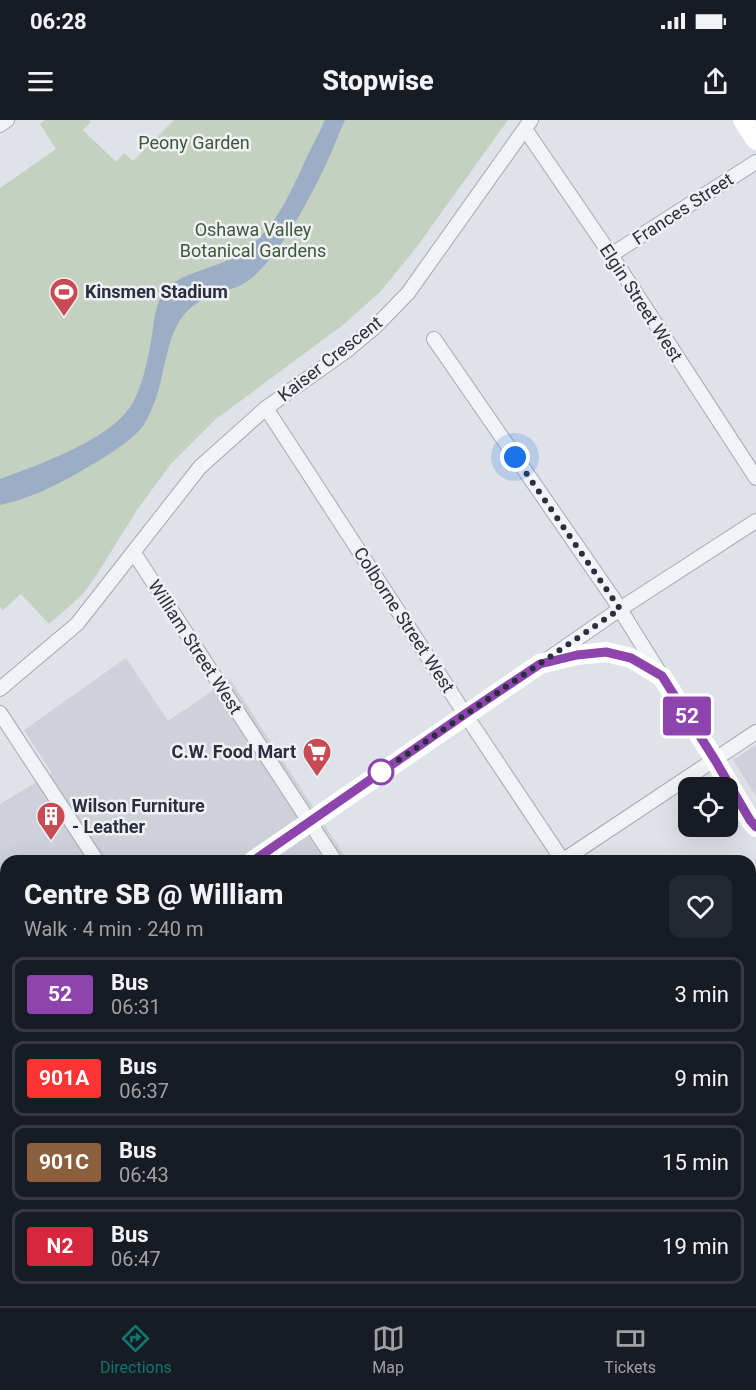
<!DOCTYPE html>
<html lang="en">
<head>
<meta charset="utf-8">
<style>
  :root { --surface:#171b24; --page:#242831; --text:#f1f3f6; --muted:#9ea1a6; --line:#363941; --accent:#0f766e }
  body { margin:0; font-family:Roboto,sans-serif; background:var(--page); color:var(--text); height:100vh; display:flex; flex-direction:column; font-size:22px; white-space:nowrap }
  * { box-sizing:border-box; margin:0 }
  p { font-size:20px; color:var(--muted) }
  .icon { flex:none; width:33px; height:33px; fill:none; stroke:currentColor; stroke-width:2; stroke-linecap:round; stroke-linejoin:round }
  .map { position:relative; flex:1; overflow:hidden }
  .panel { position:absolute; left:0px; top:735px; width:756px; height:452px; display:flex; flex-direction:column; background:var(--surface); border-radius:18px 18px 0 0; box-shadow:0 6px 24px #0002 }
  .panel>* { flex:none }
  .badge { padding:0 12px; border-radius:4px; font-size:21px; line-height:39px }
  .fabs { position:absolute; left:678px; top:657px; display:grid; gap:12px }
  .fabs a { display:grid; place-items:center; width:60px; height:60px; border-radius:12px; background:var(--surface); box-shadow:0 6px 24px #0002; font-size:30px }
  .you { position:absolute; width:30px; height:30px; margin:-15px; border:4px solid #fff; border-radius:50%; background:#1a73e8; box-shadow:0 0 0 9px #1a73e833 }
  .map>.badge { position:absolute; translate:-50% -50%; box-shadow:0 0 0 3px #fff }
  .round { display:grid; place-items:center; flex:none; width:63px; height:63px; border-radius:12px; background:var(--page) }
  .overview { display:flex; align-items:center; justify-content:space-between; height:102px; padding:0 24px }
  h1 { font-size:28px; font-weight:800; line-height:45px }
  ul { padding:0; list-style:none }
  li { display:flex; align-items:center; gap:18px; height:75px; margin:0 12px 9px; padding:0 12px; border:3px solid var(--line); border-radius:12px }
  li div { flex:1 }
  li b { display:block; font-size:22px }
  li em { font-style:normal }
  li .badge { min-width:66px; font-weight:700; text-align:center }
  .status { display:flex; justify-content:space-between; align-items:center; height:42px; padding:0 30px; background:var(--surface); direction:ltr }
  .status svg { height:16px; fill:currentColor }
  header { display:flex; justify-content:space-between; align-items:center; height:78px; padding:0 24px; background:var(--surface); font-size:27px; font-weight:800 }
  .menu { display:flex; justify-content:space-around; align-items:center; height:84px; border-top:2px solid var(--line); background:var(--surface); font-size:16px; color:var(--muted) }
  .menu a { display:grid; justify-items:center; gap:3px }
  .menu .on { color:var(--accent) }
  .map>svg:first-child { display:block }
</style>
</head>
<body>
<div class="status"><b>06:28</b><svg viewBox="0 0 49 12"><path d="M0 12V9h3v3zM5 12V6h3v6zM10 12V3h3v9zM15 12V0h3v12zM26 1h20v11H26zM47 4h2v5h-2z"/></svg></div>
<header><svg class="icon" aria-label="menu" viewBox="0 0 24 24"><path d="M4 6h16M4 12h16M4 18h16"/></svg>Stopwise<svg class="icon" aria-label="share" viewBox="0 0 24 24"><path d="M12 15V3M7 8l5-5 5 5M5 13v7h14v-7"/></svg></header>
<div class="map">
<svg width="756" height="1186" viewBox="0 0 756 1186">
  <rect width="100%" height="100%" fill="#dfe2e8"/>
  <g fill="#ced1da">
    <path d="M126 538 168 601 230 559 348 741H6V1180L595 1181 587 1186H0V684L52 653 24 610Z"/>
    <path d="M756 625V676L733 640Z"/>
    <path d="M756 746V815L750 819V750Z"/>
    <path d="M756 1068V1186H638L634 1181 750 1180V1072Z"/>
  </g>
  <path fill="#c4d1c1" d="M45 0H89L91 2 83 10 116 42 124 33 133 41 174 0H508L416 128 381 171 343 205 216 299 171 344 137 390 96 456 83 474 49 504 21 474 3 490 0 487V68L56 29 40 4Z"/>
  <path fill="#9caec6" d="M325 0H345C338 14 334 28 327 42 311 77 282 131 253 157 231 176 206 168 183 196 166 218 165 253 156 278 153 286 149 296 145 303 135 318 118 328 103 338 70 358 38 377 0 385V359C36 346 109 320 130 287 141 271 146 247 150 227 154 210 153 185 165 171 181 152 213 149 234 137 273 114 287 80 305 41 311 27 319 14 325 0Z"/>
  <g fill="none" stroke-linecap="round" stroke-linejoin="round">
    <g stroke="#a5a9b2" stroke-width="16">
      <g id="minor">
        <path d="M0 5 7 0"/>
        <path d="M525 9 611 135 756 358"/>
        <path d="M611 135 756 42"/>
        <path d="M434 219 613 478 659 552"/>
        <path d="M266 288 465 594 563 741"/>
        <path d="M134 433 335 741"/>
        <path d="M548 539 620 489 756 401"/>
        <path d="M0 569 77 504 200 347 266 288 346 231 376 206 408 173 531 0"/>
        <path d="M0 593 97 741"/>
        <path d="M562 741 756 612"/>
        <path d="M750 1028 756 1037"/>
        <path d="M750 1057 756 1053"/>
        <path d="M398 1180 402 1186"/>
        <path d="M629 1180 632 1186"/>
        <path d="M557 1186 566 1180"/>
      </g>
    </g>
    <g stroke="#9fa6b3" stroke-width="24">
      <g id="primary">
        <path d="M0 937 6 946"/>
        <path d="M164 1180 167 1186"/>
      </g>
    </g>
    <use href="#minor" stroke="#f2f3f6" stroke-width="14"/>
    <g stroke="#fff" stroke-width="20">
      <path d="M743 0 756 20"/>
      <path d="M253 741 540 544 577 535 606 532 631 538 662 557 715 640 750 700 756 707"/>
      <path d="M750 841 756 837"/>
      <path d="M0 916 6 912"/>
      <path d="M228 1186 237 1180"/>
    </g>
    <use href="#primary" stroke="#fff" stroke-width="21"/>
  </g>
  <g fill="none" stroke-linecap="round" stroke-linejoin="round">
    <g stroke="#fff" stroke-width="14">
      <path id="line" d="M253 741 465 594 540 544 577 535 606 532 631 538 662 556 715 640 750 700 756 707"/>
    </g>
    <use href="#line" stroke="#8e44ad" stroke-width="9"/>
    <path stroke="#292f3e" stroke-width="6" stroke-dasharray="0 10.8" d="M381 652 620 489 515 337"/>
  </g>
  <defs>
    <g id="stadium-pin" transform="scale(1.5)"><path d="M0 17L-7.5 6A9.5 9.5 0 1 1 7.5 6Z" fill="#c74a55" stroke="#eff1f5"/><path d="M0-5a6.5 5 0 1 0 0 10a6.5 5 0 1 0 0-10ZM-3.5-1.8h7v3.6h-7Z" fill="#fff"/></g>
    <g id="supermarket-pin" transform="scale(1.5)"><path d="M0 17L-7.5 6A9.5 9.5 0 1 1 7.5 6Z" fill="#c74a55" stroke="#eff1f5"/><path d="M-6-5.5h2.5l.6 2H6L4.5 2H-2.5L-4.4-4H-6ZM-1.5 3.2a1.3 1.3 0 1 0 .1 0ZM3 3.2a1.3 1.3 0 1 0 .1 0Z" fill="#fff"/></g>
    <g id="building-pin" transform="scale(1.5)"><path d="M0 17L-7.5 6A9.5 9.5 0 1 1 7.5 6Z" fill="#c74a55" stroke="#eff1f5"/><path d="M-4-6H4V6H1V3H-1V6H-4ZM-2.5-4.3h1.7v1.8h-1.7ZM.8-4.3h1.7v1.8H.8ZM-2.5-1h1.7V.8h-1.7ZM.8-1h1.7V.8H.8Z" fill="#fff"/></g>
  </defs>
  <g fill-rule="evenodd">
    <use href="#stadium-pin" x="64" y="172"/>
    <use href="#supermarket-pin" x="317" y="632"/>
    <use href="#building-pin" x="51" y="696"/>
  </g>
  <circle fill="#fff" stroke="#8e44ad" stroke-width="3" cx="381" cy="652" r="12"/>
  <g text-anchor="middle" stroke-width="5" stroke-linejoin="round" paint-order="stroke">
    <g font-size="18" fill="#3b5937" stroke="#eff1f5">
      <text x="194" y="29">Peony Garden</text>
      <text x="253" y="116">Oshawa Valley<tspan x="253" dy="21">Botanical Gardens</tspan></text>
    </g>
    <g font-size="18" fill="#292f3e" stroke="#eff1f5">
      <text transform="translate(683 89) rotate(-33)" y="6">Frances Street</text>
      <text transform="translate(641 183) rotate(57)" y="6">Elgin Street West</text>
      <text transform="translate(330 239) rotate(-38)" y="6">Kaiser Crescent</text>
      <text transform="translate(404 500) rotate(57)" y="6">Colborne Street West</text>
      <text transform="translate(195 527) rotate(57)" y="6">William Street West</text>
    </g>
    <g font-size="18" font-weight="bold" fill="#292f3e" stroke="#eff1f5" text-anchor="start">
      <text x="85" y="178">Kinsmen Stadium</text>
      <text x="296" y="638" text-anchor="end">C.W. Food Mart</text>
      <text x="72" y="692">Wilson Furniture<tspan x="72" dy="21">- Leather</tspan></text>
    </g>
  </g>
</svg>
<div class="fabs">
<a><svg class="icon" aria-label="locate" viewBox="0 0 24 24"><circle cx="12" cy="12" r="6"/><path d="M12 2v4M12 18v4M2 12h4M18 12h4"/></svg></a>
</div>
<div class="you" style="left:515px;top:337px"></div>
<b class="badge" style="left:687px;top:596px;background:#8e44ad;color:#fff">52</b>
<section class="panel">
<div class="overview"><div><h1>Centre SB @ William</h1><p>Walk · 4 min · 240 m</p></div><a class="round"><svg class="icon" aria-label="heart" viewBox="0 0 24 24"><path d="M12 20l-8-8c-3-5 5-10 8-4 3-6 11-1 8 4z"/></svg></a></div>
<ul>
<li><span class="badge" style="background:#8e44ad;color:#fff">52</span><div><b>Bus</b><p>06:31</p></div><em>3 min</em></li>
<li><span class="badge" style="background:#f33;color:#fff">901A</span><div><b>Bus</b><p>06:37</p></div><em>9 min</em></li>
<li><span class="badge" style="background:#8b5e3c;color:#fff">901C</span><div><b>Bus</b><p>06:43</p></div><em>15 min</em></li>
<li><span class="badge" style="background:#d7263d;color:#fff">N2</span><div><b>Bus</b><p>06:47</p></div><em>19 min</em></li>
</ul>
</section>
</div>
<nav class="menu">
<a class="on"><svg class="icon" aria-label="directions" viewBox="0 0 24 24"><path d="M12 3l9 9-9 9-9-9zM9 14v-3h6M13 9l2 2-2 2"/></svg>Directions</a>
<a><svg class="icon" aria-label="map" viewBox="0 0 24 24"><path d="M3 6l6-2 6 2 6-2v14l-6 2-6-2-6 2zM9 4v14M15 6v14"/></svg>Map</a>
<a><svg class="icon" aria-label="tickets" viewBox="0 0 24 24"><path d="M3 7h18v10H3zM15 7v10"/></svg>Tickets</a>
</nav>
</body>
</html>
